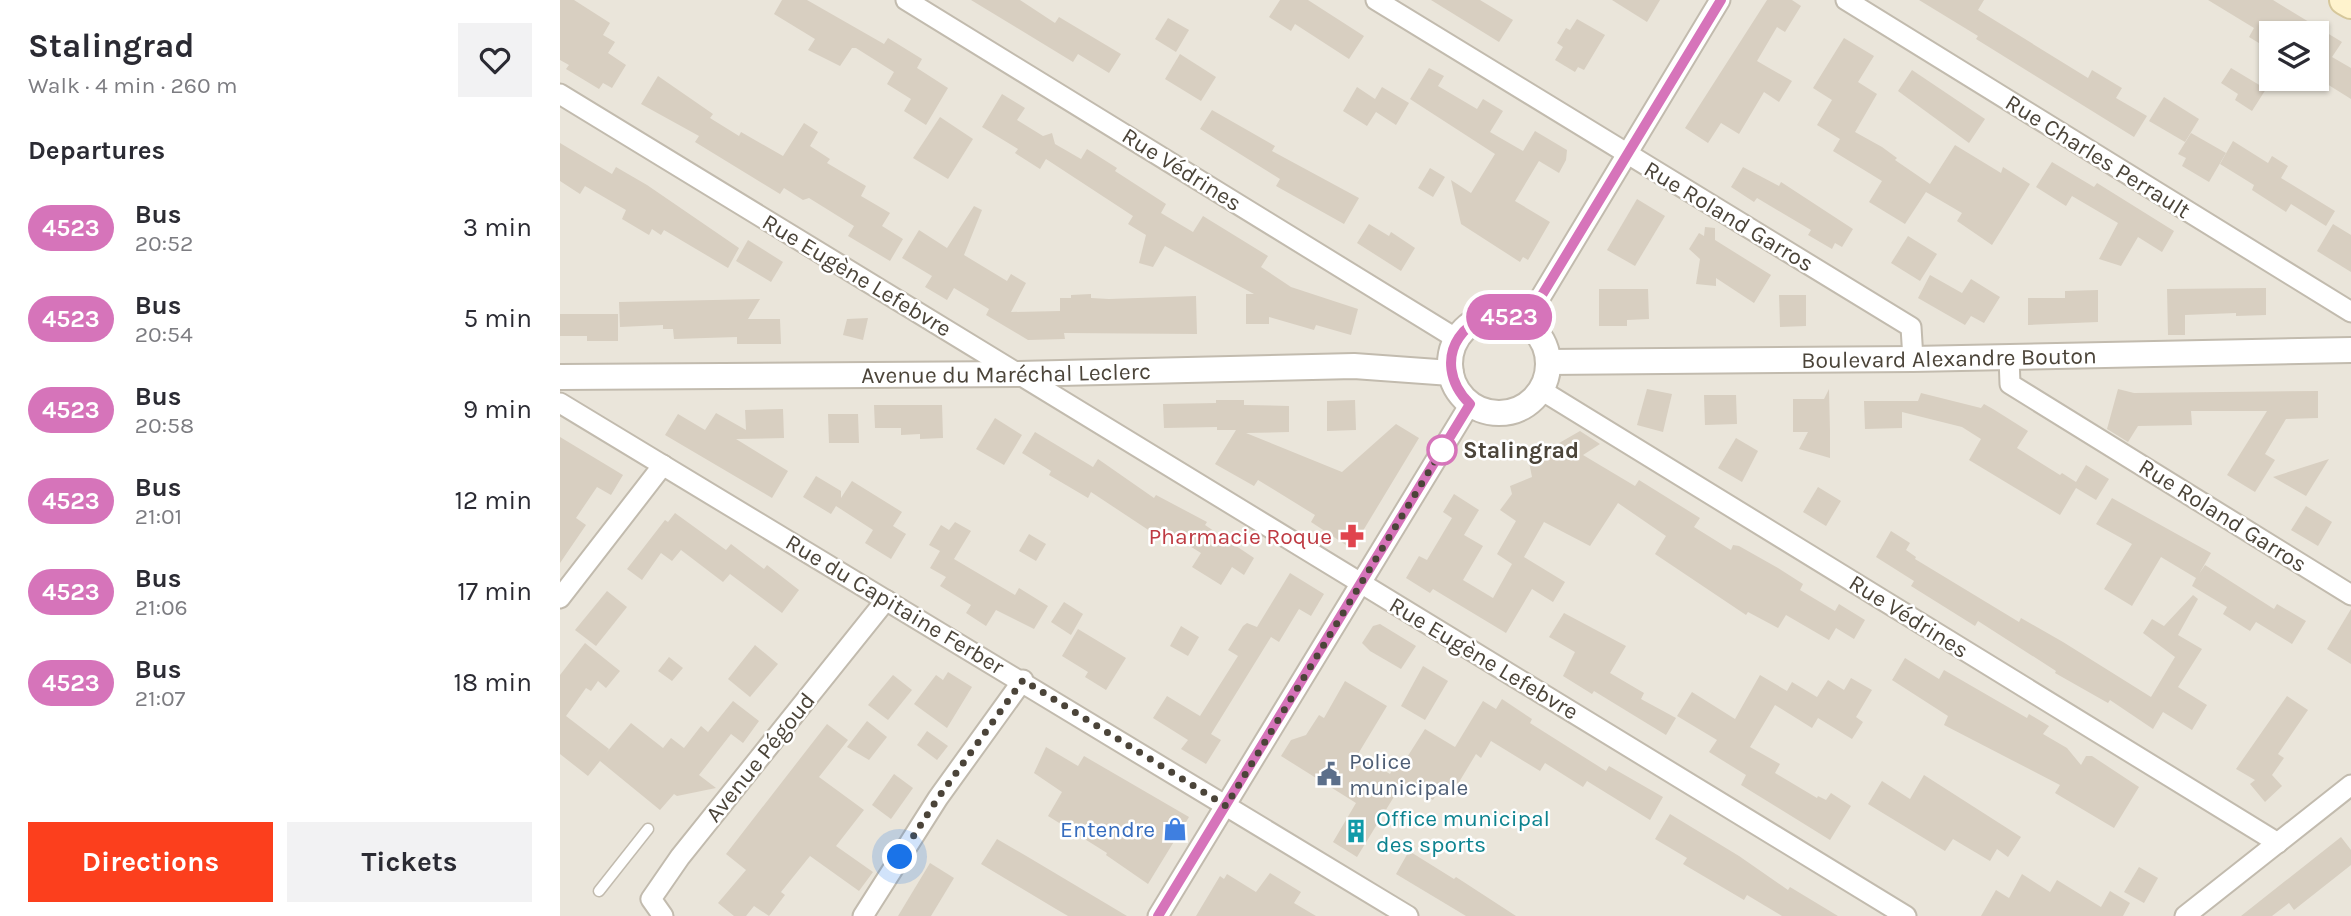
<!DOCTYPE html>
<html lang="en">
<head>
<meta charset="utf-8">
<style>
  :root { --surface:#fff; --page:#f2f2f3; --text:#2b2b33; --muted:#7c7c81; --accent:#fc3f1d }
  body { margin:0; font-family:Karla,sans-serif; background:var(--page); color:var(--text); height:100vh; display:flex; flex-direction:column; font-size:26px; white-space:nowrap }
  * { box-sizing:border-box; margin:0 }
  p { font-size:23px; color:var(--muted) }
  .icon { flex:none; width:38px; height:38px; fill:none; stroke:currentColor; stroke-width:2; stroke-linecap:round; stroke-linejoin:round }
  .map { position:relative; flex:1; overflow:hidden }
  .panel { display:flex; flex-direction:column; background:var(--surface); width:560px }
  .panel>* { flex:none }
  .badge { padding:0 14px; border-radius:23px; font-size:24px; line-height:46px }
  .buttons { position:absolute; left:1699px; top:21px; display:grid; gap:14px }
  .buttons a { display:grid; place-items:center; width:70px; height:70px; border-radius:0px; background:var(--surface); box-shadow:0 2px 5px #0004; font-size:35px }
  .you { position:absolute; width:35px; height:35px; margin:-18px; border:5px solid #fff; border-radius:50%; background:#1a73e8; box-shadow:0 0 0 10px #1a73e833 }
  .map>.badge { position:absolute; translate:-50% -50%; box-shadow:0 0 0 4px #fff }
  h2 { padding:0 28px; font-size:26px; line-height:63px }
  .round { display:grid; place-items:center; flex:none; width:74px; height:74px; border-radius:0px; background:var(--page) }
  .overview { display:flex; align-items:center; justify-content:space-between; height:119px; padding:0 28px }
  h1 { font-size:33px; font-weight:700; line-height:52px }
  .action { display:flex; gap:14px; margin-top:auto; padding:14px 28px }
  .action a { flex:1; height:80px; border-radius:0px; background:var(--accent); color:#fff; font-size:28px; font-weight:700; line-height:80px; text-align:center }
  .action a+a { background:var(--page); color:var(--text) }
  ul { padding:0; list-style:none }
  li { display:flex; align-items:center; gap:21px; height:91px; padding:0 28px }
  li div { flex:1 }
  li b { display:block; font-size:26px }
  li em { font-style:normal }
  li .badge { min-width:77px; font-weight:700; text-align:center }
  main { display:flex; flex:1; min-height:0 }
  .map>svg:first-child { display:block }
</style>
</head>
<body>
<main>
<section class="panel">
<div class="overview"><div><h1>Stalingrad</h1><p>Walk · 4 min · 260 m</p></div><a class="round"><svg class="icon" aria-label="heart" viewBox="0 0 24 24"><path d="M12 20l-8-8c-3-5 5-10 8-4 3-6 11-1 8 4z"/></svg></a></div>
<h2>Departures</h2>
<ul>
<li><span class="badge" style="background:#d674ba;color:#fff">4523</span><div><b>Bus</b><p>20:52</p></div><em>3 min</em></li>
<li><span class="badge" style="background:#d674ba;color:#fff">4523</span><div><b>Bus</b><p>20:54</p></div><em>5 min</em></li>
<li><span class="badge" style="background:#d674ba;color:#fff">4523</span><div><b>Bus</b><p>20:58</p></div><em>9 min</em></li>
<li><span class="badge" style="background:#d674ba;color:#fff">4523</span><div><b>Bus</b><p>21:01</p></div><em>12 min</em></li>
<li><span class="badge" style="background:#d674ba;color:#fff">4523</span><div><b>Bus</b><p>21:06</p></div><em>17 min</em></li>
<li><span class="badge" style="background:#d674ba;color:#fff">4523</span><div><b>Bus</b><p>21:07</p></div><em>18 min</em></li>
</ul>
<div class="action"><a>Directions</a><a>Tickets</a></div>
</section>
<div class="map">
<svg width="1791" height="916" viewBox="0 0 1791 916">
  <rect width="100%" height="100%" fill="#f6f3ec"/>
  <path fill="#eae5da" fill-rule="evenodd" d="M0 0H1791V916H0ZM1712 33H1757V79H1712Z"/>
  <g fill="#d8cfc1">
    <path d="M0 0H14L50 23 43 35 55 42 48 53 66 65 52 88 43 83 39 89 6 69 9 65 0 60Z"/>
    <path d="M222 0H247L324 44 328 38 362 59 357 68 388 88 366 125 344 111 351 99 327 84 334 72 296 48H292L280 66 248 50 255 39 214 14Z"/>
    <path d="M411 0H460L495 23 499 17 561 54 549 73 518 54 513 62Z"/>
    <path d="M720 0H748L804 36 789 59 735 24 731 31 709 17Z"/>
    <path d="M871 0H920L953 20 939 42Z"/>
    <path d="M1052 0H1100L1087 22Z"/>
    <path d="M1207 0H1232L1241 6 1225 32 1217 27 1197 61 1232 81 1219 102 1204 92 1179 134 1161 123 1148 143 1125 128Z"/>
    <path d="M1359 0H1424L1418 10 1528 78 1532 70 1562 88 1556 98 1587 116 1574 137 1416 39 1418 36Z"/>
    <path d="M1648 0H1713L1782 42 1772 57 1791 68V99L1759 79 1766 68 1757 82V33H1712V51L1689 37 1694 28Z"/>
    <path d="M608 18 629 30 616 52 595 39Z"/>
    <path d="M1017 19 1045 35 1024 70 1018 67 1015 72 995 60 1003 47 997 43 1006 28 1010 30Z"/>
    <path d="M1284 38 1314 56 1298 82 1317 94 1295 132 1322 147 1337 158 1335 160 1370 184 1395 145 1441 173 1443 167 1470 184 1432 245 1397 221 1402 213 1366 192 1345 224 1309 202 1322 181 1273 151 1280 139 1257 125 1272 100 1253 88Z"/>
    <path d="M620 54 656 77 641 101 605 79Z"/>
    <path d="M869 68 884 76 878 86 917 109 923 99 943 111 930 132 963 151 975 131 1007 150 1006 160 999 173 979 161 955 201 990 222 968 260 963 257 960 262 901 224 891 180 911 193 935 154 850 99Z"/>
    <path d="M1671 68 1706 89 1692 111 1675 100 1678 94 1661 83Z"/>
    <path d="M1352 70 1425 119 1409 143 1338 91Z"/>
    <path d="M98 76 153 114 150 118 179 136 181 132 223 156 244 123 258 132 250 146 270 159 267 163 306 186 301 196 330 213 322 226 343 239 330 261 288 236 294 226 249 198 243 200 224 188 220 194 135 142 139 136 81 104Z"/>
    <path d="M797 87 815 99 822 87 849 103 836 125 816 112 807 126 783 111Z"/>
    <path d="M442 94 465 108 457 120 483 136 492 133 495 144 521 159 527 149 557 168 555 171 606 204 601 213 633 232 643 216 708 256 701 267 731 287 798 309 791 335 756 325 754 330 709 317V324H686V294H694L605 246 593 267 579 263 586 235 568 224 573 216 486 159 480 169 455 153 458 149 422 127Z"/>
    <path d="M1604 97 1639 119 1625 142 1589 121Z"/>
    <path d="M652 110 715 146 712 151 799 198 784 224 716 186 720 179 640 129Z"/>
    <path d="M380 117 413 139 388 179 353 158Z"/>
    <path d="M1631 133 1666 153 1649 182 1622 166 1626 158 1618 154Z"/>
    <path d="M1673 141 1708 163 1712 156 1728 166 1721 178 1775 211 1766 226 1731 204 1726 212 1692 190 1694 185 1660 164Z"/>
    <path d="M0 143 52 174 56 167 87 185 179 248 168 268 104 230 101 235 92 229 89 235 62 219 66 210 25 186 20 194 0 181Z"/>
    <path d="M1492 162 1534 187 1537 183 1614 231 1602 252 1578 237 1561 266 1539 259 1558 223 1512 196 1506 206 1476 187Z"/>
    <path d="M1183 167 1219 186 1221 182 1293 229 1282 247 1275 243 1272 249 1248 235 1251 230 1197 198 1194 202 1171 187Z"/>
    <path d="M870 168 885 177 873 197 858 188Z"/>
    <path d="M1077 199 1105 216 1075 266 1047 250Z"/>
    <path d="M414 206 422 210 404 255 447 281 451 274 466 283 451 312 500 311V298H511V295L531 294V298L549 299 636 296 637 334 504 333 505 339 468 340 426 315 429 309 394 288 387 300 365 287 372 276 342 258 359 230 387 248Z"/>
    <path d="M809 224 829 236 831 232 855 248 841 271 797 243Z"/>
    <path d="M1773 224 1791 235V272L1757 251Z"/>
    <path d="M1145 227 1155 228V240L1211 275 1194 303 1156 278V286L1136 284 1140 259 1129 249 1139 233 1144 236Z"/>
    <path d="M1348 236 1377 254 1360 281 1331 263Z"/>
    <path d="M188 240 223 262 211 282 176 261Z"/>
    <path d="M1370 275 1402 293 1411 279 1440 297 1424 323 1411 316 1405 325 1358 298Z"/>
    <path d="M1706 288V315L1676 316V313L1625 315V335H1608L1607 289Z"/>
    <path d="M1039 289H1088L1089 319 1067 320V326H1039Z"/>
    <path d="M1538 290V322L1468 325V298H1505V291Z"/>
    <path d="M1219 295H1246V326L1220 327Z"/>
    <path d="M200 299 188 319H220L221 344H177V337L114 339 113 329H103V325L60 327 59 302Z"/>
    <path d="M0 314H58V341H27V336H0Z"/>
    <path d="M308 318 303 340 283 335 287 319Z"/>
    <path d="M1087 389 1112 394 1103 432 1077 425Z"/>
    <path d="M1269 389 1270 431V458L1239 449 1248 432H1233V399H1264Z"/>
    <path d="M1558 389 1574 393 1758 391V418L1726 419 1705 454 1715 460 1695 492 1667 475 1707 411H1631L1632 425 1578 426 1568 442 1547 429Z"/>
    <path d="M1361 393 1421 408 1424 404 1433 409 1468 431 1457 448 1500 475 1502 473 1516 482 1526 465 1549 479 1536 500 1516 488 1500 515 1409 460 1421 439 1402 427 1342 412V428L1305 429 1304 401H1358Z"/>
    <path d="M1144 395H1176L1177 424 1145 425Z"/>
    <path d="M656 400H684V405L729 406V432L686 433 782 472 836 424 859 438 792 549 751 522 755 515 698 480 694 486 655 464 676 430H657V427L604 428 603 404 656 403Z"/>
    <path d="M795 400 796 430 767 431V401Z"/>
    <path d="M314 405H382L383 438 360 439V434L341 435V428H315Z"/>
    <path d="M223 409 224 438 176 439 228 471 212 498 105 435 118 414 145 430 156 413 186 430 185 410Z"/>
    <path d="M268 414H298L299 443H269Z"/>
    <path d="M435 418 462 435 444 465 416 449Z"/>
    <path d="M1020 431 1040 444 1023 455 1075 486 1079 480 1140 518 1134 527 1171 550 1173 545 1179 546 1218 568 1243 584 1240 590 1275 611 1279 604 1305 620 1294 639 1276 628 1269 640 1226 615 1218 628 1188 612 1186 615 1095 554 1106 536 1058 503 1030 546 984 522 964 557 1005 582 993 602 972 589 946 633 873 589 870 593 846 578 859 556 867 560 892 518 883 512 894 494 919 510 904 535 923 546 903 580 933 598 952 564 937 554 956 521 940 510 952 494 950 486 972 477 966 447 982 443 987 450Z"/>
    <path d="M475 432 533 467 538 459 594 498 596 495 647 522 645 525 694 558 684 575 672 567 661 585 632 567 641 553 607 532 602 539 531 492 528 498 489 475 491 471 462 453Z"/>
    <path d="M0 437 63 475 51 495 37 487 16 518 26 525 0 563Z"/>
    <path d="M1176 438 1198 451 1182 482 1158 468Z"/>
    <path d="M1769 459 1746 496 1713 477Z"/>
    <path d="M256 476 281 491V498L292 481 342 512 333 526 346 534 331 559 305 543 313 530 276 506 271 514 243 497Z"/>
    <path d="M1258 487 1281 501 1266 526 1243 512Z"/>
    <path d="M1552 498 1651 553 1639 574 1645 565 1714 609 1717 604 1746 621 1732 644 1696 622 1690 631 1663 614 1667 607 1632 586 1636 578 1601 557 1572 606 1544 589 1572 544 1536 524Z"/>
    <path d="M1746 506 1772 522 1758 546 1731 530Z"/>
    <path d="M115 513 166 550 171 544 204 569 207 565 239 590 222 613 170 574 163 582 121 550 112 561 101 553 82 580 67 569 105 520 108 522Z"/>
    <path d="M395 522 411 531 394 559 455 595 459 588 488 606 474 629 436 610 426 626 406 613 411 605 380 586 386 577 370 568 380 551 369 545 381 525 389 530Z"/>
    <path d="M1331 531 1350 543 1346 550 1356 557 1355 559 1459 622 1461 618 1503 642 1591 697 1615 657 1583 633 1592 619 1604 626 1633 595 1638 599 1618 635 1642 649 1618 687 1647 705 1632 730 1603 712 1593 729 1550 700 1548 703 1495 673 1496 671 1418 621 1415 626 1351 586 1354 581 1316 557Z"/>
    <path d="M469 534 486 544 476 561 459 551Z"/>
    <path d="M730 573 764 594 751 616 739 609 719 642 711 637 651 734 661 740 646 764 621 749 628 740 593 718 607 696 640 716 678 656 668 650 683 626 687 623 697 627Z"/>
    <path d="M47 591 67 607 36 646 15 630Z"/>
    <path d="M504 602 523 614 511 635 491 622Z"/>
    <path d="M1791 609V664L1767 649Z"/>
    <path d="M1004 613 1066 646 1050 673 1084 693 1081 699 1116 718 1106 735 1034 691 1032 694 1003 676 1015 652 989 637Z"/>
    <path d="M820 624 856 646 841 669 810 651 802 643 813 626Z"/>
    <path d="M621 626 639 637 628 656 610 646Z"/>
    <path d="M518 629 566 658 546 690 525 677 528 672 502 656Z"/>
    <path d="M25 643 60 671 46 688 38 681 31 691 26 688 6 716 49 749 46 753 71 723 103 748 111 738 124 748 141 726 148 732 173 701 199 721 183 743 171 734 139 775 156 788 117 796 114 794 100 810 40 761 28 776 0 754V675Z"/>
    <path d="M195 645 218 664 190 697 168 679Z"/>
    <path d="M109 657 123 668 112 681 98 671Z"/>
    <path d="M1345 658 1379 679 1384 670 1467 718 1469 714 1489 726 1483 734 1507 748 1521 765 1526 756H1532L1579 787 1554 828 1495 793 1500 785 1384 725 1388 716 1332 680Z"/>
    <path d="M863 666 888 681 865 720 841 706Z"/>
    <path d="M388 672 412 687 387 728 354 704 376 675 383 680Z"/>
    <path d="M333 675 352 690 328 720 308 705Z"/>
    <path d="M1200 675 1227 691 1232 682 1257 697 1268 680 1284 690 1291 678 1312 690 1296 717 1303 722 1292 739 1258 718 1252 728 1215 705 1190 747 1220 764 1215 773 1257 798 1258 796 1266 800 1271 793 1291 806 1270 840 1181 785 1186 775 1149 752 1157 740 1117 716 1132 692 1175 719Z"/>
    <path d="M785 681 827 706 798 754 830 774 839 759 844 762 865 729 895 747 923 701 936 709 942 699 972 719 970 723 1046 771 1049 766 1103 797 1090 820 1027 781 1023 787 985 763 980 771 931 741 921 758 916 754 893 792 882 785 873 800 843 782 797 857 773 842 796 803 721 756 731 740 746 735 759 715 764 718Z"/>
    <path d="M1727 696 1748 710 1718 754 1724 758 1712 775 1722 786 1705 802 1690 784 1695 780 1676 769Z"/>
    <path d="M307 721 327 737 309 760 287 747Z"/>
    <path d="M267 724 288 740 259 777 304 810 276 846 313 872 299 891 250 856 221 892 225 895 209 916 194 906 186 916H174L158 903 186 870 166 854Z"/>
    <path d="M367 731 388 746 377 760 357 745Z"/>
    <path d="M486 747 518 766 524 756 629 817 588 884 546 855 547 853 488 816 502 792 474 773Z"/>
    <path d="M334 774 353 788 331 819 312 805Z"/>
    <path d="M1364 775 1461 837 1448 857 1437 849 1430 861 1393 839 1385 851 1308 804 1322 781 1350 799Z"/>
    <path d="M1110 814 1179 856 1228 890 1230 887 1278 916H1222L1187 895 1184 900 1123 864 1127 858 1095 839Z"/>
    <path d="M1781 837 1791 850V865L1734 910 1729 903 1712 916H1681Z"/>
    <path d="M437 839 468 857 567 916H508L496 909 421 864Z"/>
    <path d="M849 851 894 879 896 877 956 916H906L836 874Z"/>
    <path d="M370 863 394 878 371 916H338Z"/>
    <path d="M1579 867 1598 878 1584 903 1564 892Z"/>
    <path d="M710 873 741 892 734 903 756 916H636L660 876 664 879 667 874 696 892Z"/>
    <path d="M1462 874 1490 892 1497 880 1541 907 1550 891 1570 903 1563 916H1421L1436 890 1449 898Z"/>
  </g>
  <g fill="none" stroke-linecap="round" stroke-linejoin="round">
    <g stroke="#c2bbae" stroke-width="13">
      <path id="service" d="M39 891 88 829"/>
    </g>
    <g stroke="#c2bbae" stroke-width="23">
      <g id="minor">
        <path d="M346 0 897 339"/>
        <path d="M816 0 1351 327 1353 359"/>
        <path d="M1286 0 1791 312"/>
        <path d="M0 94 1346 916"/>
        <path d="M965 323 1160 0"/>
        <path d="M1449 357 1450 384 1791 595"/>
        <path d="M981 390 1718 843"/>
        <path d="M0 403 848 916"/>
        <path d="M0 598 103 465"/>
        <path d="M103 916 91 899 120 857 326 600"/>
        <path d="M303 916 378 798 463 680"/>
        <path d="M598 916 910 404"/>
        <path d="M1625 916 1791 785"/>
      </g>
    </g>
    <g stroke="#c2bbae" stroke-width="28">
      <g id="tertiary">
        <circle cx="939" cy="364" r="49"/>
        <path id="s1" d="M988 362 1353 359 1791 350"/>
        <path id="s2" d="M0 377 458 374 794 366 891 373"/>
      </g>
    </g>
    <g stroke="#d6c79b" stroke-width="32">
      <path id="secondary" d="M1784 0 1791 4"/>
    </g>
    <use href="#service" stroke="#fff" stroke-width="10"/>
    <use href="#minor" stroke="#fff" stroke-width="19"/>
    <use href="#tertiary" stroke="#fff" stroke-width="24"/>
    <use href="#secondary" stroke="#fff3cd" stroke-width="28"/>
  </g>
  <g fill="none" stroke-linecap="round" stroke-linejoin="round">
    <g stroke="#fff" stroke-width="16">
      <path id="line" d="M598 916 910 404C865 360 907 298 965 323L1161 0"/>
    </g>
    <use href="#line" stroke="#d674ba" stroke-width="10"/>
    <path stroke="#4b4439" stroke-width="7" stroke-dasharray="0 12.6" d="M340 857 378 798 463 680 666 806 882 450"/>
  </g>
  <defs>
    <g id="pharmacy-bare" transform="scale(1.89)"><path d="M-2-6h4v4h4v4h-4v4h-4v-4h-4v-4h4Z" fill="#e0444e" stroke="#fff" stroke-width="2.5" paint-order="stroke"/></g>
    <g id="civic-bare" transform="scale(1.89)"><path d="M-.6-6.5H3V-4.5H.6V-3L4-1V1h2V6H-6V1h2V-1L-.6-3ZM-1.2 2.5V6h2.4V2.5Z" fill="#5c6f8a" stroke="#fff" stroke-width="2.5" paint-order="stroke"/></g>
    <g id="shop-bare" transform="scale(1.89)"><path d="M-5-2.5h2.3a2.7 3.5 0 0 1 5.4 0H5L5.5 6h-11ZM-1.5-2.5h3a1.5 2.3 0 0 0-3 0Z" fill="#3f7fe0" stroke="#fff" stroke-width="2.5" paint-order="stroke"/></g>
    <g id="building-bare" transform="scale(1.89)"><path d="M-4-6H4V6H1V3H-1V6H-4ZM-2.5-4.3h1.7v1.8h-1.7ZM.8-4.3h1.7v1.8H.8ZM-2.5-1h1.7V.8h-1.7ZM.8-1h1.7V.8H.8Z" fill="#0f9aa8" stroke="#fff" stroke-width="2.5" paint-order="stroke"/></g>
  </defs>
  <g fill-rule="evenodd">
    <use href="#pharmacy-bare" x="792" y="536"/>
    <use href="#civic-bare" x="769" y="774"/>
    <use href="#shop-bare" x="615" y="829"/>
    <use href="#building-bare" x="796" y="831"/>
  </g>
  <circle fill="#fff" stroke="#d674ba" stroke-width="3.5" cx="882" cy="450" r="14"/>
  <g text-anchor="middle" stroke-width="5" stroke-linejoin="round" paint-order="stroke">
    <g font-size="23" fill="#4b4439" stroke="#fff">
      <text transform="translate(1538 156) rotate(32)" y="8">Rue Charles Perrault</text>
      <text transform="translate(622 169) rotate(32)" y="8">Rue Védrines</text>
      <text transform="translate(1169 216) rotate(31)" y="8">Rue Roland Garros</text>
      <text transform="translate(297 275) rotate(31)" y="8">Rue Eugène Lefebvre</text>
      <text dy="8" stroke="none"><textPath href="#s1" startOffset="401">Boulevard Alexandre Bouton</textPath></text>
      <text dy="8" stroke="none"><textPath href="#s2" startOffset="446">Avenue du Maréchal Leclerc</textPath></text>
      <text transform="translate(1663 515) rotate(32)" y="8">Rue Roland Garros</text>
      <text transform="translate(335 604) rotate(31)" y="8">Rue du Capitaine Ferber</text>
      <text transform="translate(1349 616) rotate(32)" y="8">Rue Védrines</text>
      <text transform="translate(924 658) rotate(31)" y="8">Rue Eugène Lefebvre</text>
      <text transform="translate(200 757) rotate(-51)" y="8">Avenue Pégoud</text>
    </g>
    <g font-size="23" font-weight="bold" fill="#4b4439" stroke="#fff" text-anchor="start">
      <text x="903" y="458">Stalingrad</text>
    </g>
    <g font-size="23" fill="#be3a42" stroke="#fff" text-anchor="end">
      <text x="772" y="544">Pharmacie Roque</text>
    </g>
    <g font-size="23" fill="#4e5e75" stroke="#fff" text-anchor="start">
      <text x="789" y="769">Police<tspan x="789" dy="26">municipale</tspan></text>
    </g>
    <g font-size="23" fill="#0d838f" stroke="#fff" text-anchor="start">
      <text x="816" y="826">Office municipal<tspan x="816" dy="26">des sports</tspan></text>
    </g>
    <g font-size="23" fill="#366cbe" stroke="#fff" text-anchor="end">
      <text x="595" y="837">Entendre</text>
    </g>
  </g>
</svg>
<div class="buttons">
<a><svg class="icon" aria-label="layers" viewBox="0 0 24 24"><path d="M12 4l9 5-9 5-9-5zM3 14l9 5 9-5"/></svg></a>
</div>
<div class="you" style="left:340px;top:857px"></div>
<b class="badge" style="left:949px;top:317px;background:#d674ba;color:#fff">4523</b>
</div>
</main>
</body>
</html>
